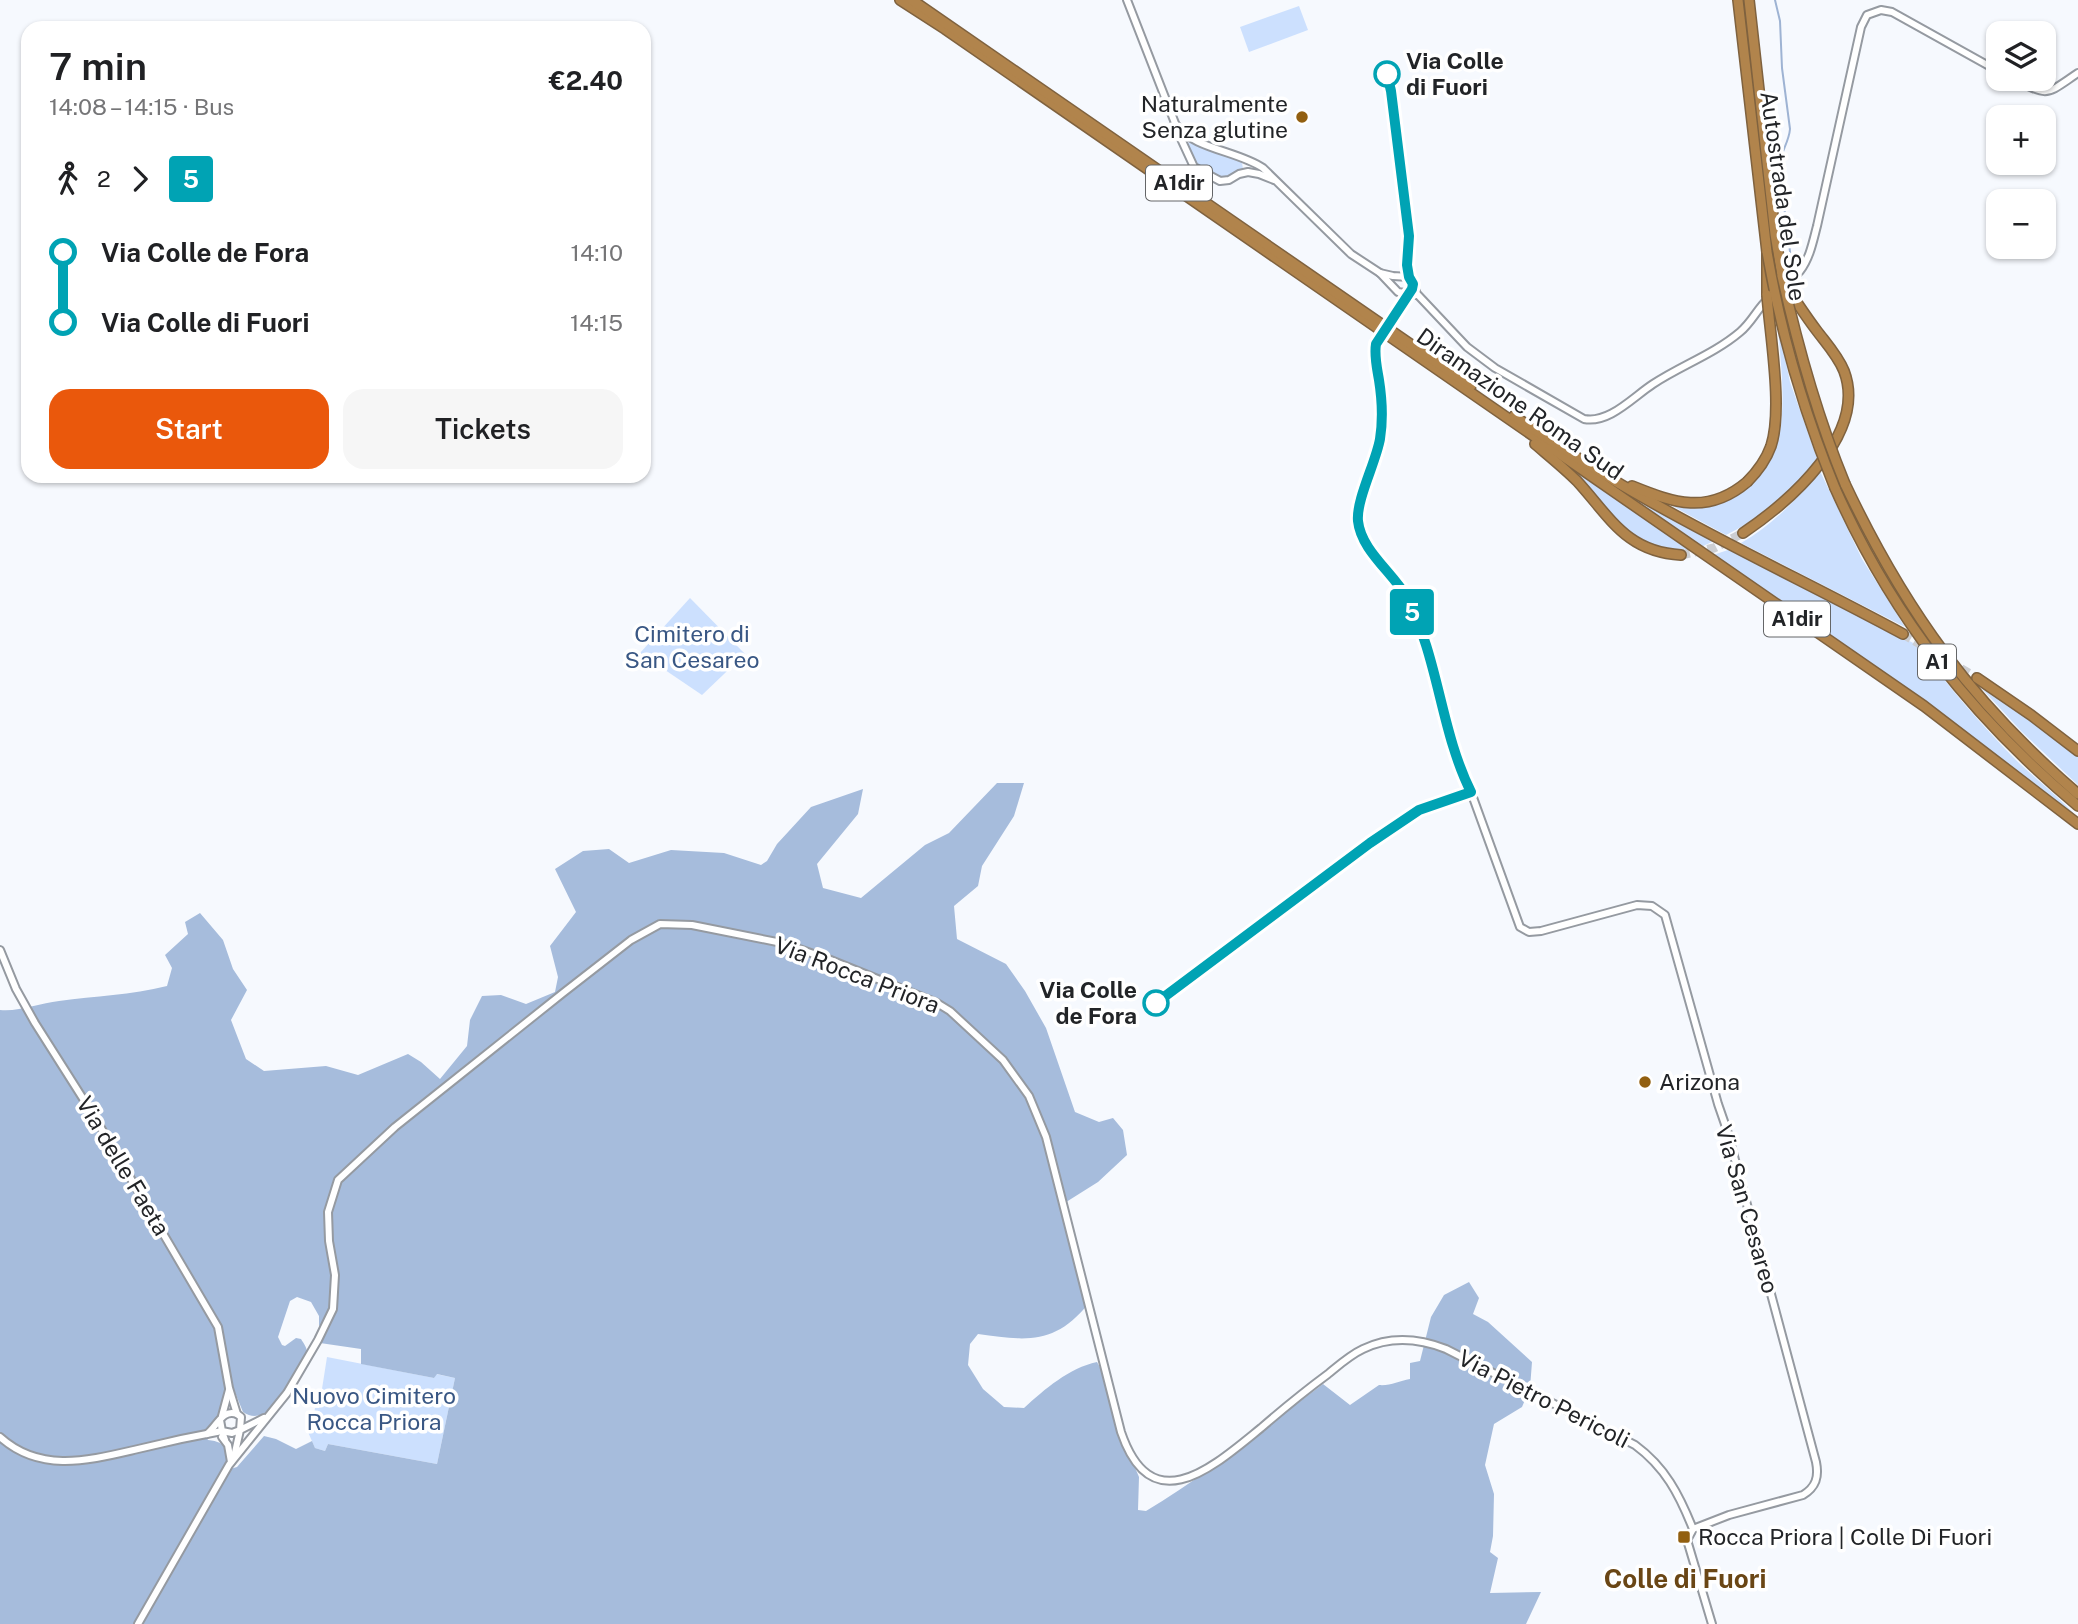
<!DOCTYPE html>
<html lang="en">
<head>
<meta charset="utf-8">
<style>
  :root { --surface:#fff; --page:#f6f6f6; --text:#202124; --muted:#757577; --accent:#ea580c }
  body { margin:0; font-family:"Public Sans",sans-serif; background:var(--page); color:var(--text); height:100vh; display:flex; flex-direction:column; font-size:26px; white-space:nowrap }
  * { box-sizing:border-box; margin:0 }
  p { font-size:23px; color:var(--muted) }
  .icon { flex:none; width:38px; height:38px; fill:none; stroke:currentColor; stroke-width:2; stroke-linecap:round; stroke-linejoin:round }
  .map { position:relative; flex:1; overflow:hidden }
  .drawer { position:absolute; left:21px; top:21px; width:630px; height:462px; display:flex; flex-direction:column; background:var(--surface); border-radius:21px; box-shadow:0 2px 5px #0004 }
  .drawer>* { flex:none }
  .badge { padding:0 14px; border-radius:5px; font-size:24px; line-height:46px }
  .buttons { position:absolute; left:1986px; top:21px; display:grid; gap:14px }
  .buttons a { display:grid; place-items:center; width:70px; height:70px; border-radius:14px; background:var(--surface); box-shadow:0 2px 5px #0004; font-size:35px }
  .map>.badge { position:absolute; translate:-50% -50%; box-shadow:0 0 0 4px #fff }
  .legs { display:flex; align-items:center; gap:10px; height:77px; padding:0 28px; font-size:23px }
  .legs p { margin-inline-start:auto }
  .head { display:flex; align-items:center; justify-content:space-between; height:119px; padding:0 28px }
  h1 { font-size:38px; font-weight:600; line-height:52px }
  .action { display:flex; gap:14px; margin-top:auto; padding:14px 28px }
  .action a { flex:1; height:80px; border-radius:21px; background:var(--accent); color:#fff; font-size:28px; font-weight:600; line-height:80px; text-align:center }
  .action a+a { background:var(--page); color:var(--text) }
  ul { padding:0 28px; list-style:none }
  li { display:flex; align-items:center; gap:24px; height:70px; font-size:26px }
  li i { display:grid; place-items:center; width:10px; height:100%; margin:0 9px; background:currentColor }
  li i::after { content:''; width:18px; height:18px; margin:-9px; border:5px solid; border-radius:50%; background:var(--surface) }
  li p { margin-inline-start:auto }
  li:first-child i { background:linear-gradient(#0000 50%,currentColor 0) }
  li:last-child i { background:linear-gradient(currentColor 50%,#0000 0) }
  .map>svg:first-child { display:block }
</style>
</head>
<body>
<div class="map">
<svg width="2078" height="1624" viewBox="0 0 2078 1624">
  <rect width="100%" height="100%" fill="#f6f9fe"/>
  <g fill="#cce0fe">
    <path d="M1299 6 1308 30 1249 52 1240 27Z"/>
    <path d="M1185 142 1197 144 1239 160 1242 163 1243 169 1227 179 1221 180 1202 170 1194 162Z"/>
    <path d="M1778 324 1790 382 1818 461C1790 489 1762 518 1726 535L1665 502C1678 503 1694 506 1708 505 1721 504 1733 498 1743 491 1797 453 1781 381 1778 324Z"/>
    <path d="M1573 459 1714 541 1701 547Z"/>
    <path d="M1575 471 1690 550C1628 550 1609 516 1575 471Z"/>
    <path d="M1820 471 1862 559 1905 627 1741 543C1772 526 1798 498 1820 471Z"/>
    <path d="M1731 549 1919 646C1949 688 1982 726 2018 762 2038 781 2060 798 2078 818L1932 708 1713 555Z"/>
    <path d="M690 598 745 654 702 695 640 653Z"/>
    <path d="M1972 678 1997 694 2078 755V785L2022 732Z"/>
    <path d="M327 1357 434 1378 436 1374 455 1378 437 1464 328 1444 325 1451 315 1448 308 1432 312 1428 315 1408H319Z"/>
  </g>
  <path fill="#a6bcdc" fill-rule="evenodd" d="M997 783H1024L1014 816 982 866 978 886 954 906 957 939 1006 964 1025 991 1046 1028 1075 1112 1099 1122 1113 1118 1123 1130 1127 1155 1098 1182 1063 1204 1089 1303C1055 1345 1027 1341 978 1334L970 1344 968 1365 983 1389 1004 1407 1024 1408C1045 1389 1069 1368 1097 1362L1111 1387 1123 1439 1139 1477 1138 1510 1146 1511C1208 1474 1265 1427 1323 1384L1350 1405 1379 1385C1390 1386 1399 1381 1410 1379V1363L1420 1361 1431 1317 1444 1295 1469 1282 1479 1298 1473 1314 1488 1322 1532 1362 1530 1388 1522 1407 1494 1424 1485 1465 1494 1494 1493 1536 1490 1552 1498 1558 1490 1593 1541 1592 1526 1624H0V1010C19 1012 40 1003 59 1001 95 996 131 995 167 986L172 968 165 955 188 934 185 922 200 913 223 940 233 969 247 990 231 1020 246 1059 264 1071 326 1066 358 1075 408 1054 421 1062 440 1079 467 1046 470 1020 482 996 501 995 526 1004 555 992 558 977 550 946 576 912 555 869 583 851 609 849 629 863 671 850 724 853 761 865 767 861 777 844 811 807 863 789 858 814 817 864 823 888 861 898 925 845 949 833ZM297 1297 311 1302 319 1316V1326L328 1321 320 1343 361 1349V1364L434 1378 437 1374 455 1378 437 1464 328 1444 325 1451 315 1448 312 1441 296 1449 276 1439 264 1436 237 1467 230 1469C228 1451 228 1442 208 1440L204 1431C220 1421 224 1405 225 1387L234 1390 243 1412C266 1428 286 1391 296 1375 299 1369 305 1361 307 1355 308 1349 304 1344 301 1339L296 1338 285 1346 282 1345 278 1337 290 1301Z"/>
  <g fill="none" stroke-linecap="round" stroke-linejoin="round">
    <path stroke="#9eb3d3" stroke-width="2" d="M1775 0 1780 21 1782 68 1790 129C1789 143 1779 154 1779 169L1791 259"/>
    <g stroke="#ccced3" stroke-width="9" stroke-dasharray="9 4.5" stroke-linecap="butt">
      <path d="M1681 555 1714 548 1743 533"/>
      <path d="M1903 634 1977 678"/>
    </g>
    <g stroke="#959aa1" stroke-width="10">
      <g id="minor">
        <path d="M1127 0 1182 141 1194 167 1220 181 1229 180 1239 174 1248 172 1259 174 1274 180"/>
        <path d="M2014 79C2050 97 2045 95 2078 73"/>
        <path d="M1176 125C1194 149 1238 151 1263 168L1351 254 1380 273 1398 292 1417 295"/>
        <path d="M1380 273 1393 276 1409 277 1417 294 1467 347 1495 368 1584 419C1609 424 1633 397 1653 384 1682 365 1714 354 1740 332 1752 322 1757 309 1768 299 1778 290 1791 281 1800 271 1810 258 1813 241 1817 226L1861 27 1867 15 1881 10 1892 12 1998 71"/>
        <path d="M1389 323 1408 293"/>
        <path d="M1378 338 1375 351 1381 396V436L1359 509 1358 520 1363 536 1379 561 1405 595 1419 629 1431 664 1455 757 1471 792 1520 927 1529 932 1541 931 1637 905 1652 906 1665 915 1718 1104 1727 1130 1816 1462C1819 1477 1816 1487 1803 1495L1729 1515 1693 1529 1687 1540 1712 1624"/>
        <path d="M0 950 16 989 35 1023 94 1116 218 1327 229 1388 237 1414 241 1417 240 1430 232 1433 222 1431 220 1420"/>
        <path d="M222 1416 229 1390"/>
        <path d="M207 1434C218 1425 222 1409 237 1414"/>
        <path d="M0 1437C41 1474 90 1460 138 1449 166 1442 194 1436 222 1431L225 1440"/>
        <path d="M222 1437 228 1445 231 1462"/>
        <path d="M234 1457 240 1430 264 1418"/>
        <path d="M138 1624 229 1465 287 1393 318 1340 333 1309 335 1275 329 1241 328 1212 338 1180 395 1127 563 993 631 940 660 924 692 925 782 943 828 959 937 1003 950 1011 1003 1060 1029 1096 1046 1137 1121 1432C1152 1523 1214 1466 1261 1428 1283 1409 1305 1391 1328 1374 1339 1365 1350 1355 1363 1349 1390 1336 1418 1338 1446 1349L1635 1445C1665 1467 1679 1494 1693 1529"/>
      </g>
    </g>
    <g stroke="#7f623f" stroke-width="12">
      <g id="highway">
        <path d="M900 0 945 29 1924 706 2078 824"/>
        <path d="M912 0 1471 386"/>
        <path d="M1738 0 1767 252V295"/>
        <path d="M1749 0 1775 234 1782 276"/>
        <path d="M1514 416C1557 445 1601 474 1646 499 1730 547 1818 588 1903 634"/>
        <path d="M1535 444C1549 456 1564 468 1577 481 1610 517 1626 552 1681 555"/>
        <path d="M1845 484C1905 611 1971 702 2078 794"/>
        <path d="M1632 486C1674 503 1708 515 1747 482"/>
        <path d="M1835 488C1892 616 1971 716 2078 806"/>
        <path d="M1743 533C1789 502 1868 434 1844 371 1838 356 1826 343 1817 331 1807 318 1798 304 1789 291"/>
        <path d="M1977 678 2031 715 2078 751"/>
      </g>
    </g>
    <use href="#minor" stroke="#fff" stroke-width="6"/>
    <use href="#highway" stroke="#b1844c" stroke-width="9"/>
    <g stroke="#7f623f" stroke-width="12" stroke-linecap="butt">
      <g id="highway-bridge">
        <path d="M1767 252C1781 334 1804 412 1835 488"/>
        <path d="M1782 276C1798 348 1817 416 1845 484"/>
        <path d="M1747 482C1757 472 1766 460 1771 446 1783 409 1770 336 1767 295"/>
      </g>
    </g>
    <use href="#highway-bridge" stroke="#b1844c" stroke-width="9"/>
  </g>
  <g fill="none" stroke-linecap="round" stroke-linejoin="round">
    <g stroke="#fff" stroke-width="16">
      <path id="line-1" d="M1156 1003 1370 843 1419 810 1471 792C1440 730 1439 658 1406 596 1392 572 1361 550 1358 521 1356 500 1376 462 1380 439 1383 420 1382 399 1379 380 1377 368 1374 356 1376 344L1412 289 1413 284 1409 277 1407 265 1409 236 1391 91 1387 74"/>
    </g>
    <use href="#line-1" stroke="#00a3b4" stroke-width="10"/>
  </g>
  <g fill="#fff" stroke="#00a3b4" stroke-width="3.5">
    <circle cx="1387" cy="74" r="12"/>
    <circle cx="1156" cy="1003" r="12"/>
  </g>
  <g fill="#925f10" stroke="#fff" stroke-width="2.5">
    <circle cx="1302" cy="117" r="7"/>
    <circle cx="1645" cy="1082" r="7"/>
    <rect x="1677" y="1530" width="14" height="14" rx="3.5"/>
  </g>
  <g text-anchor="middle" stroke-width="7" stroke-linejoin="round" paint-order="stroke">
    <g fill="#fff" stroke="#646668" stroke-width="2">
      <rect x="1146" y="165.5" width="66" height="35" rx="5"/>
      <rect x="1764" y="601.5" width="66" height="35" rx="5"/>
      <rect x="1918" y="644.5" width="38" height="35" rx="5"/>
    </g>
    <g font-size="21" font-weight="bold" fill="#222427">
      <text x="1179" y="190">A1dir</text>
      <text x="1797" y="626">A1dir</text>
      <text x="1937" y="669">A1</text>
    </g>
    <g font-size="23" font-weight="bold" fill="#222427" stroke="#fff" text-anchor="start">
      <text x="1406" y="69">Via Colle<tspan x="1406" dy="26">di Fuori</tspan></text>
      <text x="1137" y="998" text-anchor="end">Via Colle<tspan x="1137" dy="26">de Fora</tspan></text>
    </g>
    <g font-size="23" fill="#222427" stroke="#fff" text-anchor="start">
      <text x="1288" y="112" text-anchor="end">Naturalmente<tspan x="1288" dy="26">Senza glutine</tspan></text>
      <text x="1659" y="1090">Arizona</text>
      <text x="1698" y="1545">Rocca Priora | Colle Di Fuori</text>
    </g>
    <g font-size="23" fill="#222427" stroke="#fff">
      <text transform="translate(1783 196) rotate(82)" y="8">Autostrada del Sole</text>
      <text transform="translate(1520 404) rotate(35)" y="8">Diramazione Roma Sud</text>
      <text transform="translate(857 975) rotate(21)" y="8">Via Rocca Priora</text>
      <text transform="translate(123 1166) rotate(59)" y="8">Via delle Faeta</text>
      <text transform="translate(1747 1209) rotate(74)" y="8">Via San Cesareo</text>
      <text transform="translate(1544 1399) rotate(27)" y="8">Via Pietro Pericoli</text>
    </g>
    <g font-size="23" fill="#395784" stroke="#fff">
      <text x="692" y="642">Cimitero di<tspan x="692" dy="26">San Cesareo</tspan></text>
      <text x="374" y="1404">Nuovo Cimitero<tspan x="374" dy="26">Rocca Priora</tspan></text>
    </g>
    <g font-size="26" font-weight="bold" fill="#6a4615" stroke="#fff">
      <text x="1685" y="1588">Colle di Fuori</text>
    </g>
  </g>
</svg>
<div class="buttons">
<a><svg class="icon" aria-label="layers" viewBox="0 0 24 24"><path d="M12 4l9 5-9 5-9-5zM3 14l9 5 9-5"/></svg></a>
<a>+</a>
<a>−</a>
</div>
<b class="badge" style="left:1412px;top:612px;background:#00a3b4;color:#fff">5</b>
<section class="drawer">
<div class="head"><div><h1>7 min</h1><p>14:08 – 14:15 · Bus</p></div><b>€2.40</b></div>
<div class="legs"><svg class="icon" aria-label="walk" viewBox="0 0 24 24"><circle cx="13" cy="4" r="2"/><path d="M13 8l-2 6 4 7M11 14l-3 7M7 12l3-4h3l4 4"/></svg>2<svg class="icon" aria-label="forward" viewBox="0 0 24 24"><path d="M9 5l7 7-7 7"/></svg><b class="badge" style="background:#00a3b4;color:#fff">5</b></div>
<ul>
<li><i style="color:#00a3b4"></i><b>Via Colle de Fora</b><p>14:10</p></li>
<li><i style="color:#00a3b4"></i><b>Via Colle di Fuori</b><p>14:15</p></li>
</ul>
<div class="action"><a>Start</a><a>Tickets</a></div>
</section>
</div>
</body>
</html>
